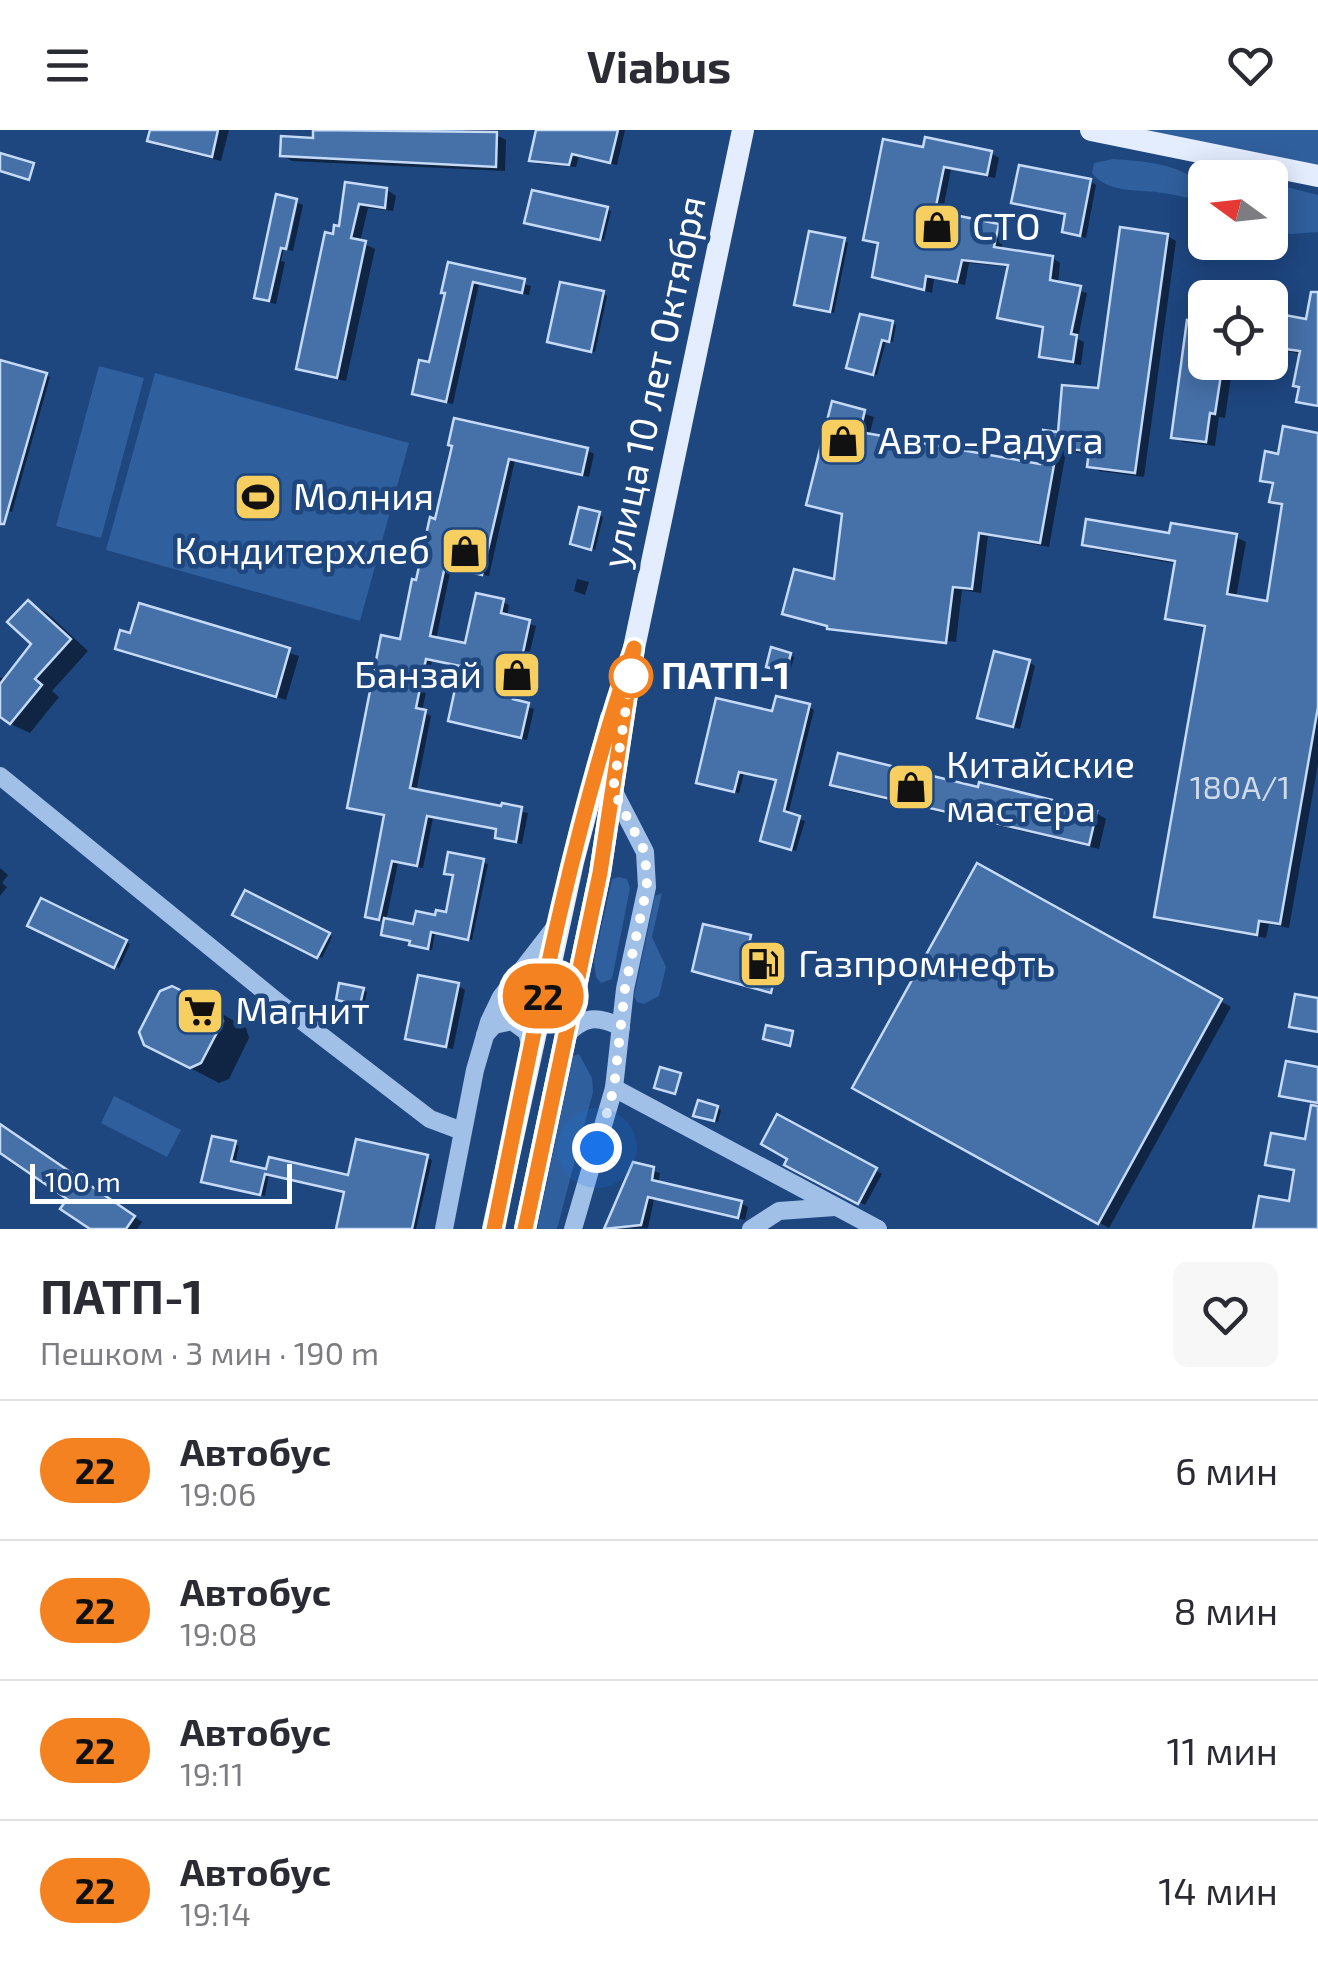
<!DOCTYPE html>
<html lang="ru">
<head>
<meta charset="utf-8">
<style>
  :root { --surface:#fff; --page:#f7f7f7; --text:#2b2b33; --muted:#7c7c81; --line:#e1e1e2 }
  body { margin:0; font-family:"Exo 2",sans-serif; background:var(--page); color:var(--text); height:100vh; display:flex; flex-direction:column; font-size:38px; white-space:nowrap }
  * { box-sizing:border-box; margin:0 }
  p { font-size:32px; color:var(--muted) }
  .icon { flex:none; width:55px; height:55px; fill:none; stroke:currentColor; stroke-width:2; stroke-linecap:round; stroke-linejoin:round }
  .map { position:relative; height:1099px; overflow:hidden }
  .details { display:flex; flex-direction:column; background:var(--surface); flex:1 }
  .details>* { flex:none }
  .badge { padding:0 20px; border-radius:32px; font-size:35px; line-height:65px }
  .needle { width:65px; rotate:285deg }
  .buttons { position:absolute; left:1188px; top:30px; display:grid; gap:20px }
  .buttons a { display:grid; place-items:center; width:100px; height:100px; border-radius:15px; background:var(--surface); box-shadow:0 5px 25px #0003; font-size:50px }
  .scale { position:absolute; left:30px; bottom:25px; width:262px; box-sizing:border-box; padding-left:10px; border:5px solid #fff; border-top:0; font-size:28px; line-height:35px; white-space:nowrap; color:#fff; -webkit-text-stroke:8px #1e467f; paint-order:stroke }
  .you { position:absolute; width:50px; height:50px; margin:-25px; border:8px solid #fff; border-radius:50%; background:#1a73e8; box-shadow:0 0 0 15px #1a73e833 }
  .map>.badge { position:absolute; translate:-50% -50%; box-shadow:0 0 0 5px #fff }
  .round { display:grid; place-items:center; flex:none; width:105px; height:105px; border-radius:15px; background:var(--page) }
  .summary { display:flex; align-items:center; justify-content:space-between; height:170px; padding:0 40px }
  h1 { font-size:48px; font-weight:700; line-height:75px }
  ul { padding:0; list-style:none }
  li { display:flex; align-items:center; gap:30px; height:140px; padding:0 40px; border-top:2px solid var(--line) }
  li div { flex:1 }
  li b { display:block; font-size:38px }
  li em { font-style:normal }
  li .badge { min-width:110px; font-weight:700; text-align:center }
  header { display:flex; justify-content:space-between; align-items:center; height:130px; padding:0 40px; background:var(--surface); font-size:45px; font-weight:700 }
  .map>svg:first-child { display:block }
</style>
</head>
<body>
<header><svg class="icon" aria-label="menu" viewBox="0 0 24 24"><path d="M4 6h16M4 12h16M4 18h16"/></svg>Viabus<svg class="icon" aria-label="heart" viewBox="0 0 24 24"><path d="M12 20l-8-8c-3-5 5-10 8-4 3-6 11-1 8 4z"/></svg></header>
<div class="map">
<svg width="1318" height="1099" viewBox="0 0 1318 1099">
  <rect width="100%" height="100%" fill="#1e467f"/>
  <g fill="#305f9d">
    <path d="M1124 0H1318V38Z"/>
    <path d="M1113 29C1140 31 1181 33 1199 54H1205V71C1191 69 1177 65 1163 63 1139 59 1108 64 1092 43L1094 33Z"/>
    <path d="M1270 53 1318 65V102L1290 104 1270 99Z"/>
    <path d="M99 236 144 248 101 408 56 396Z"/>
    <path d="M155 243 409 313 360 491 106 420Z"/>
    <path d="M619 747 627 749 630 758 612 849 601 853 596 847 594 830 612 749Z"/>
    <path d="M662 763 652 807 666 837 659 866 644 874 637 872 634 866 655 766Z"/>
    <path d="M579 924 592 948 593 962 557 1099H537L573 926Z"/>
    <path d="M114 966 181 1000 167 1027 101 993Z"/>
  </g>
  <g fill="#0007">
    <path d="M152 0H229L221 31 159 16 150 10Z"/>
    <path d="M316 0 463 3 464 0H499L498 6 506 10 505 41 292 31 282 25 315 11Z"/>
    <path d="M539 0H625L617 35 579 26 576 37 538 34 532 30Z"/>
    <path d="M925 20 991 23 999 28 995 48 951 39 942 85 998 96 1005 101 1001 121 1053 128 1060 133 1058 154 1087 163 1078 209 1084 212 1081 235 1049 230 1041 226 1045 198 1000 186 1010 137 969 133 965 155 934 149 932 163 875 146 881 115 866 109Z"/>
    <path d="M1090 51 1096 55 1086 108 1065 101 1068 85 1014 72Z"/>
    <path d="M347 55 387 60 396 66 393 81 368 78 360 112 375 119 346 251 307 243 299 238 335 107 341 99Z"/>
    <path d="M294 71 281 131 285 132 276 174 263 171 256 167Z"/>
    <path d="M298 73 303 75 293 121 288 120Z"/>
    <path d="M607 79 611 81 604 110 531 94Z"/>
    <path d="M1167 106 1176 111 1144 347 1099 341 1090 335 1091 324 1066 322 1049 417 988 406 981 463 962 460 956 512 829 497 785 483 836 452 844 386 809 374 834 274 874 287 869 306 1042 336 1060 304 1100 260Z"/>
    <path d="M844 110 848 113 834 183 797 174Z"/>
    <path d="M450 135 531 156 529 165 479 154 453 274 415 263 431 235 447 165Z"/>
    <path d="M603 164 607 166 595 222 554 213Z"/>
    <path d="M1318 185V278L1299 271 1302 224 1279 220 1270 215Z"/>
    <path d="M892 193 896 195 893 212 886 211 877 245 853 239Z"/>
    <path d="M1205 195V232H1227L1226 237 1232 240 1225 288 1219 287 1215 316 1183 312 1174 306Z"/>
    <path d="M46 245 50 247 12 382 0 379Z"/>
    <path d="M1318 306V634L1289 798 1269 794 1266 808 1166 791 1157 786 1207 498 1177 493 1168 488 1177 434 1094 419 1084 414 1171 406 1236 407 1246 412 1236 468 1269 474 1284 376 1272 370 1275 356 1262 350 1280 327Z"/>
    <path d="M455 316 587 320 594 324 589 347 515 330 489 446 451 438 436 510 467 516 503 472 509 475 507 487 536 496 518 573 534 579 527 610 457 594 451 590 463 537 432 531 422 582 431 586 416 662 528 683 522 714 497 707 499 700 433 688 423 738 398 733 386 791 415 797 448 785 456 746 450 745V725L488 734 472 810 435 803 432 820 415 816 386 792 368 786 387 686 349 676 402 512 437 392Z"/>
    <path d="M599 385 603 387 595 420 577 415Z"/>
    <path d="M577 449 589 452 585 465 574 461Z"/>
    <path d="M29 473 47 483 88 521 52 561 59 567 30 603 0 589V547L5 551 35 514Z"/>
    <path d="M140 476 299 526 286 570 118 518 131 506Z"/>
    <path d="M790 525 794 527 790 543 773 538Z"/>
    <path d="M1029 532 1035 536 1020 599 980 587Z"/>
    <path d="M809 577 814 580 788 685 805 691 796 721 767 713 778 651 744 643 739 663 703 655 774 584Z"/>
    <path d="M833 654 980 660 1096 683 1106 689 1099 719 843 660Z"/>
    <path d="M978 737 1231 877 1109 1098 856 957Z"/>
    <path d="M0 738 8 745 2 753 7 757 0 766Z"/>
    <path d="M246 763 332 807 322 828 235 784Z"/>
    <path d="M42 771 130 814 119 838 30 795Z"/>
    <path d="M750 808 749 821 781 830 773 862 694 840Z"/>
    <path d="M458 856 465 860 453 919 408 908Z"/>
    <path d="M363 860 367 862 364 875 342 871Z"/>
    <path d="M217 881 246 898 249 908 229 949 219 953 175 930Z"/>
    <path d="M1318 939V1099H1258L1291 1074 1296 1041 1268 1034 1307 1012 1314 973 1282 965Z"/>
    <path d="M717 978 721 980 718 992 700 987Z"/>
    <path d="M778 987 882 1044 865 1075 787 1034 791 1028Z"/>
    <path d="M0 999 142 1092 137 1099H94L70 1068 0 1022Z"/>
    <path d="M235 1014 239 1016 235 1034 268 1042 350 1048 427 1028 432 1030 416 1099H338L347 1062 269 1044 265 1066 209 1053Z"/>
    <path d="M634 1035 660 1043 658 1054 741 1073 748 1077 745 1090 654 1069 648 1098 607 1099Z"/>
  </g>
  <g fill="#4670a8" stroke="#c5daf6" stroke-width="2.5">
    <path d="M150 0H218L212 27 147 11Z"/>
    <path d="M313 0 497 2 496 37 280 26 281 6 313 8Z"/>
    <path d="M536 0H618L610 33 572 24 569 35 529 31Z"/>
    <path d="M925 7 992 21 987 45 944 37 935 81 999 94 994 117 1053 126 1050 150 1081 156 1071 204 1077 205 1073 232 1039 227 1043 197 997 188 1008 135 962 130 957 152 926 146 924 160 872 147 878 113 863 110 883 9 923 17Z"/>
    <path d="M0 23 34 33 29 50 0 41Z"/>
    <path d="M1019 35 1091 49 1080 106 1062 102 1065 84 1011 73Z"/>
    <path d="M345 52 387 58 385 78 359 74 351 108 366 111 337 248 296 239 325 102 333 104 334 95 339 96Z"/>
    <path d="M532 60 608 77 600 110 524 93Z"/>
    <path d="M276 64 297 69 286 119 281 118 269 171 254 168Z"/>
    <path d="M1120 97 1168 104 1135 343 1087 337 1089 321 1057 318 1040 413 979 403 972 459 953 457 946 513 827 499V496L782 484 794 439 834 449 842 384 806 375 832 271 865 280 860 302 1040 334 1043 300 1058 302 1062 255 1098 258Z"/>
    <path d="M809 101 845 108 830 182 794 175Z"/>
    <path d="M448 132 525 149 522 163 473 152 446 272 412 264 419 230 429 232 445 163H441Z"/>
    <path d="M560 152 604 161 591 222 547 212Z"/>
    <path d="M1311 162H1318V276L1296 272 1299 257 1293 256 1300 221 1270 217 1274 183 1306 189Z"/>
    <path d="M860 184 893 191 889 212 882 210 873 245 846 238Z"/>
    <path d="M1187 190 1205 193V232H1223L1215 284 1210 283 1206 312 1171 308Z"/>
    <path d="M0 230 47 243 4 394H0Z"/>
    <path d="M454 288 588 318 582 345 509 329 482 445 445 436 430 506 465 513 476 463 504 469 501 483 530 490 513 569 529 573 521 608 448 591 460 536 426 529 416 578 426 580 410 658 501 676 502 673 522 677 516 712 495 708 496 699 427 686 417 736 392 731 379 790 365 787 384 685 347 678 381 505 400 509 412 449 416 450 430 387 435 389 452 316 448 315Z"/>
    <path d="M1283 296 1318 303V577L1280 794 1259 791 1257 805 1154 787 1205 496 1165 489 1175 431 1082 415 1086 389 1169 403 1171 393 1237 404 1227 464 1267 471 1282 374 1269 372 1273 353 1260 351 1265 321 1278 324Z"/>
    <path d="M579 377 600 382 591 420 570 414Z"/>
    <path d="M28 470 71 509 35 549 42 555 10 594 0 587V554L31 514 7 492Z"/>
    <path d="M139 473 290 518 276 567 115 519 120 500 130 503Z"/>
    <path d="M771 517 791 523 786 542 766 537Z"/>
    <path d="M994 521 1030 530 1013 597 977 588Z"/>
    <path d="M776 566 810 574 784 681 800 686 791 720 760 711 776 650 739 642 734 662 696 653 716 568 772 581Z"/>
    <path d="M838 623 978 657 979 652 1097 681 1089 715 830 655Z"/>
    <path d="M448 722 484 729 468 810 431 802 428 819 409 815 410 811 381 805 384 788 413 794 416 781 435 785 436 780 446 782 453 745 444 744Z"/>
    <path d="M977 733 1222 869 1098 1094 852 958Z"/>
    <path d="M245 760 330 803 317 828 232 785Z"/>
    <path d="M41 768 127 810 114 838 27 796Z"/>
    <path d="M703 794 751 805 748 819 780 827 771 863 692 841Z"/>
    <path d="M418 845 459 853 446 917 405 909Z"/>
    <path d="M339 853 364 858 360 875 336 870Z"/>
    <path d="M172 856 218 879 223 891 201 933 190 938 144 915 139 902 160 861Z"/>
    <path d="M1295 864 1318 868V902L1289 897Z"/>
    <path d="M766 895 793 901 790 916 763 909Z"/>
    <path d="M1286 931 1318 937V973L1279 966Z"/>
    <path d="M660 937 681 943 675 964 654 958Z"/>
    <path d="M698 970 718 976 714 991 693 986Z"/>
    <path d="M1311 975 1318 976V1099H1253L1259 1066 1289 1071 1294 1040 1265 1035 1271 1003 1305 1009Z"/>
    <path d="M777 984 877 1038 858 1074 784 1035 787 1029 761 1014Z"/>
    <path d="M0 994 135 1086 126 1099H90L60 1079 67 1069 0 1023Z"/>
    <path d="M212 1006 236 1011 231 1031 266 1039 269 1027 348 1045 356 1009 428 1025 412 1099H336L344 1062 265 1044 260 1065 201 1052Z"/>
    <path d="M633 1032 654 1037 652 1050 742 1071 738 1088 648 1067 641 1095 604 1099Z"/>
  </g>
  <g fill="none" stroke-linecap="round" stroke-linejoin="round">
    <g stroke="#a1c0e8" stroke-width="18">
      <path d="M0 646 280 874 430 989 462 1001"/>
      <path d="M485 905 494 895 512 891 527 902 531 919"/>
      <path d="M565 906C584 886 597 885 621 897"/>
      <path d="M614 958 878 1099"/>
      <path d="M444 1099 475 940 489 892 501 867 559 792"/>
      <path d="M573 1099 614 958 625 859 647 757 645 722 613 660"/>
      <path d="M751 1099 779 1081 835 1077"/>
    </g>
    <g stroke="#e4edfe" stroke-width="22">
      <path d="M1091 0 1318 46"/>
      <path d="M493 1099 573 732 611 588"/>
      <path d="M525 1099 600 743 634 518 743 0"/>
    </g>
  </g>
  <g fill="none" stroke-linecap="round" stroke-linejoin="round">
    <g stroke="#fff" stroke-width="22">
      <path id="line" d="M494 1099C533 906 570 705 634 518L600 743 525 1099"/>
    </g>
    <use href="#line" stroke="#f58220" stroke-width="15"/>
    <path stroke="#fff" stroke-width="10" stroke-dasharray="0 18" d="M597 1018 614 958 625 858 647 757 645 722 613 660 631 546"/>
  </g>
  <defs>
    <g id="shop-square" transform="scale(2.5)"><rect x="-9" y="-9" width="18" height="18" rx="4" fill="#f7cf60" stroke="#1e467f"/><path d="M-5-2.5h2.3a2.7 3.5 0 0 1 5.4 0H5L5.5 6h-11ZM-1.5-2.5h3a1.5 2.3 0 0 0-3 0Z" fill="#111"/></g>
    <g id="stadium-square" transform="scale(2.5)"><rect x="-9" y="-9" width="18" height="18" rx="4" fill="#f7cf60" stroke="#1e467f"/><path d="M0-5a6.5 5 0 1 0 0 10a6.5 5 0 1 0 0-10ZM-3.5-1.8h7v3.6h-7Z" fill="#111"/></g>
    <g id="fuel-square" transform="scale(2.5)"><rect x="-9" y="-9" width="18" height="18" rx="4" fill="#f7cf60" stroke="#1e467f"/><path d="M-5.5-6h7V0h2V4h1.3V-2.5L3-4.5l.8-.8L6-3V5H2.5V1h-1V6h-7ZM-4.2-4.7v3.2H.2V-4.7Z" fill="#111"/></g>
    <g id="supermarket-square" transform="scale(2.5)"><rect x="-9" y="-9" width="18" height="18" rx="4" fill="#f7cf60" stroke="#1e467f"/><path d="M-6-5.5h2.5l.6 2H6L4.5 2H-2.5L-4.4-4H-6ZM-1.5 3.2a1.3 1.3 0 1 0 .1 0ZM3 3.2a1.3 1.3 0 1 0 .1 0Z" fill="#111"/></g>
  </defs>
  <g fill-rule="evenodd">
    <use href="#shop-square" x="937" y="97"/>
    <use href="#shop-square" x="843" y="311"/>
    <use href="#stadium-square" x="258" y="367"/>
    <use href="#shop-square" x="465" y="421"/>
    <use href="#shop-square" x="517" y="545"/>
    <use href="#shop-square" x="911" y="657"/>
    <use href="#fuel-square" x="763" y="834"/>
    <use href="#supermarket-square" x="200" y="881"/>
  </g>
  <circle fill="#fff" stroke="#f58220" stroke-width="5" cx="631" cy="546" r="20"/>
  <g text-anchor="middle" stroke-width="9" stroke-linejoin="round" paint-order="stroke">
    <g font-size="32" fill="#d1dbe9">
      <text x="1240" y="669">180А/1</text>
    </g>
    <g font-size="38" fill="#fff" stroke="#1e467f" text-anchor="start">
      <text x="972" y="110">СТО</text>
      <text x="878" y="324">Авто-Радуга</text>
      <text x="293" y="380">Молния</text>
      <text x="430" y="434" text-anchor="end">Кондитерхлеб</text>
      <text x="482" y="558" text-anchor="end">Банзай</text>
      <text x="946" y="648">Китайские<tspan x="946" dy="44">мастера</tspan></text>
      <text x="798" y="847">Газпромнефть</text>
      <text x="235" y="894">Магнит</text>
    </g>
    <g font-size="38" fill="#fff" stroke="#1e467f">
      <text transform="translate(654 252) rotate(-78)" y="13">улица 10 лет Октября</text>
    </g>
    <g font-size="38" font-weight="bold" fill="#fff" stroke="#1e467f" text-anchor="start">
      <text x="661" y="559">ПАТП-1</text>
    </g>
  </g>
</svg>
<div class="buttons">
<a><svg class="needle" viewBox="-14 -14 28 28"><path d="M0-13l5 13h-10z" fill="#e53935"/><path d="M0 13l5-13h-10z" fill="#7c7c81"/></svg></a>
<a><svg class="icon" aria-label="locate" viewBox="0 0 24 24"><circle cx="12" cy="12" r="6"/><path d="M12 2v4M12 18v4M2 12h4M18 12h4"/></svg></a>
</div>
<div class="scale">100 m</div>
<div class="you" style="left:597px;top:1018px"></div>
<b class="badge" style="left:543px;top:866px;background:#f58220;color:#111">22</b>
</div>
<section class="details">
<div class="summary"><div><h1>ПАТП-1</h1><p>Пешком · 3 мин · 190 m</p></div><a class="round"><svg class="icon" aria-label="heart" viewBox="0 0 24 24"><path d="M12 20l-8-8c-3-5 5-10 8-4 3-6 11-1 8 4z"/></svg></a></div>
<ul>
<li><span class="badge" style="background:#f58220;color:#111">22</span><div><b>Автобус</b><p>19:06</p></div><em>6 мин</em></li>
<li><span class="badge" style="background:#f58220;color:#111">22</span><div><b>Автобус</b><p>19:08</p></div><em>8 мин</em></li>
<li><span class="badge" style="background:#f58220;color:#111">22</span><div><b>Автобус</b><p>19:11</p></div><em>11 мин</em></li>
<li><span class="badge" style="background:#f58220;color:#111">22</span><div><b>Автобус</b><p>19:14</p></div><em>14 мин</em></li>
</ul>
</section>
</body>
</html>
